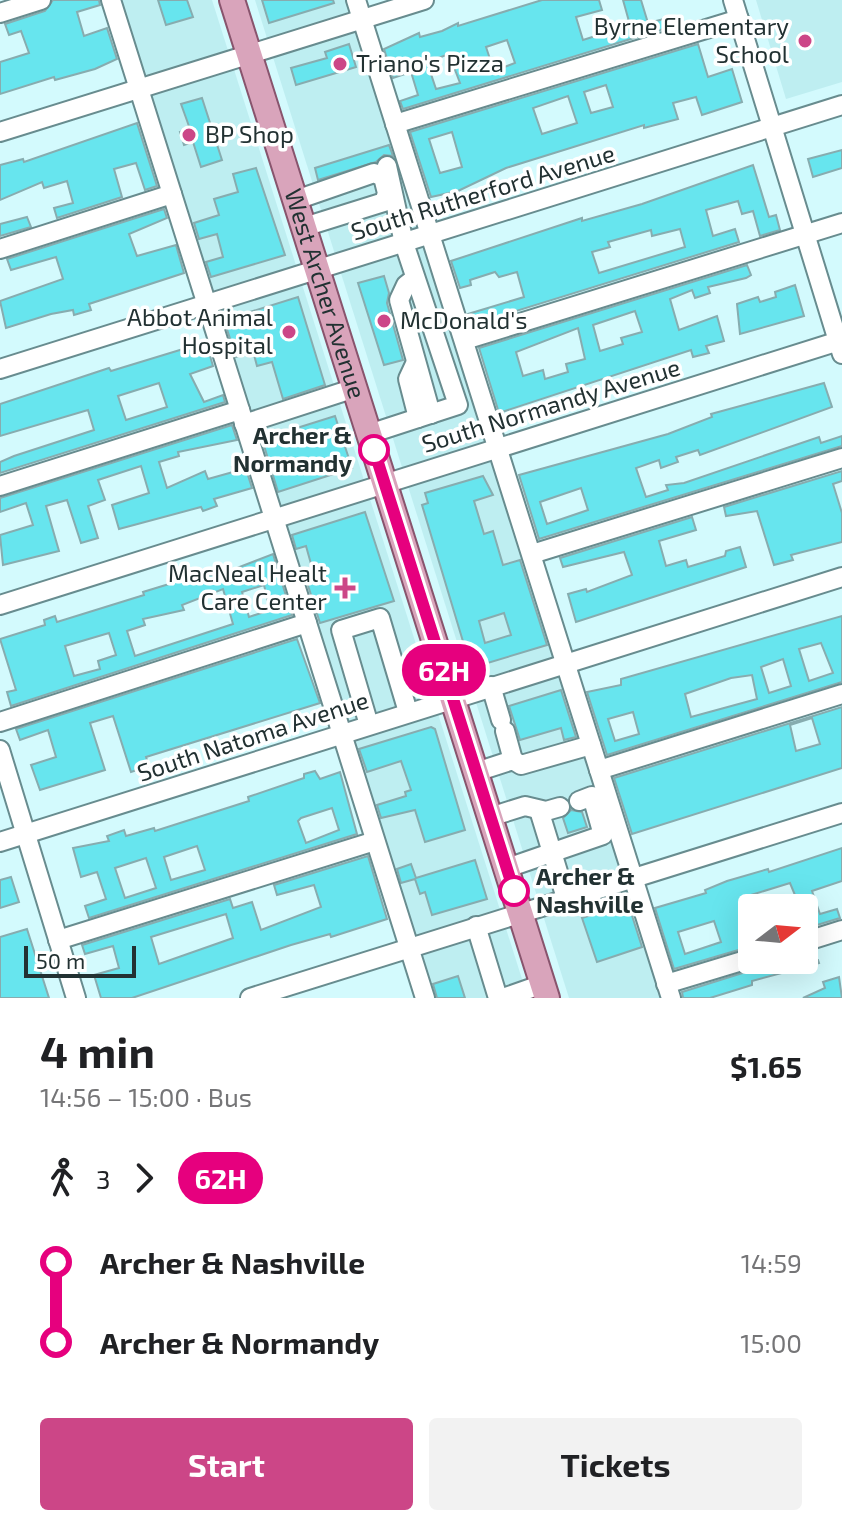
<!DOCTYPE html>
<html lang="en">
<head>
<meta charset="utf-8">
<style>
  :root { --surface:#fff; --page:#f2f2f2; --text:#202124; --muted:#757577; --accent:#cc4687 }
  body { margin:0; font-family:"Exo 2",sans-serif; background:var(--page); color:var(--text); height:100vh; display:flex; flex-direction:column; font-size:30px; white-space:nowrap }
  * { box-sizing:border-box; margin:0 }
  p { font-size:26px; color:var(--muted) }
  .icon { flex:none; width:44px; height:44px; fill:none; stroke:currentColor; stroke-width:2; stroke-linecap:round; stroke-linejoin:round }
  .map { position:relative; height:998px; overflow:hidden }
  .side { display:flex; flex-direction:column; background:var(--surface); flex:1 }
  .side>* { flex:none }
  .badge { padding:0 16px; border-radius:26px; font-size:28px; line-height:52px }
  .needle { width:52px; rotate:74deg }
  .controls { position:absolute; left:738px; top:894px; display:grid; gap:16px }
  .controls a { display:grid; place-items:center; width:80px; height:80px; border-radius:8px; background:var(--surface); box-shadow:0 8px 32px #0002; font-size:40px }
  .scale { position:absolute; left:24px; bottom:20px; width:112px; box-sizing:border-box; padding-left:8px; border:4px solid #223132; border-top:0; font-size:22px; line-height:28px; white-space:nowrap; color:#223132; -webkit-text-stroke:6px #fff; paint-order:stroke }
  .map>.badge { position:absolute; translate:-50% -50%; box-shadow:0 0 0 4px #fff }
  .legs { display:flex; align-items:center; gap:12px; height:88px; padding:0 40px; font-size:26px }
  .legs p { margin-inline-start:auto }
  .summary { display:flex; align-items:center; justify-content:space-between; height:136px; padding:0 40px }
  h1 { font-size:44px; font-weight:700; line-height:60px }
  .cta { display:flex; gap:16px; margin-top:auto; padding:16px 40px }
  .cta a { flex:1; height:92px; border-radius:8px; background:var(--accent); color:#fff; font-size:32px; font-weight:700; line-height:92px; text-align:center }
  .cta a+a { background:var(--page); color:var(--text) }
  ul { padding:0 40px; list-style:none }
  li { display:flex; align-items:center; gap:28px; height:80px; font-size:30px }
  li i { display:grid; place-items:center; width:12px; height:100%; margin:0 10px; background:currentColor }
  li i::after { content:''; width:20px; height:20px; margin:-10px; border:6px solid; border-radius:50%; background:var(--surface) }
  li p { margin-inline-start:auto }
  li:first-child i { background:linear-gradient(#0000 50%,currentColor 0) }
  li:last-child i { background:linear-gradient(currentColor 50%,#0000 0) }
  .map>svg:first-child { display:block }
</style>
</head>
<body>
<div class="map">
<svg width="842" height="998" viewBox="0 0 842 998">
  <rect width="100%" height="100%" fill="#d3fafd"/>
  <g fill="#beeef1">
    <path d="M105 0H212L528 998H421Z"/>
    <path d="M255 0H352L669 998H569Z"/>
    <path d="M756 0H842V82L786 99Z"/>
  </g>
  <g fill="#67e5ee" stroke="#87acaf" stroke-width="2" fill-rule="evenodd">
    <path d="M53 0H99L100 5 77 12 84 36 107 28 117 59 95 69 55 80 54 77 0 94V62L29 53 21 31 9 35 5 24 45 11Z"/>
    <path d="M158 0H187L193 17 166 25Z"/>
    <path d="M262 0H333L334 3 269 23Z"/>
    <path d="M542 0H599L602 10 576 17 583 40 630 25 623 0H641L648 23 668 18 670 27 403 109 400 101 418 95 411 72 393 78 384 49 419 33 420 37 442 31 458 23V26ZM507 40 515 63 494 71 486 47ZM449 54 460 83 436 89 427 62Z"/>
    <path d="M349 44 356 67 296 85 291 68 327 58 325 52Z"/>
    <path d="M698 44 708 77 732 69 742 102 702 115 696 97 673 103 678 119 644 128V125L506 168 458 191 431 197 410 132ZM606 85 613 107 591 113 584 92ZM568 96 577 123 542 134 533 108ZM452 132 462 167 440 173 429 139Z"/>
    <path d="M202 98 222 160 201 167 193 142 184 145 180 132 190 129 181 104Z"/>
    <path d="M137 123 157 186 145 190 136 163 114 169 122 197 57 218 54 208 73 203 67 181 44 188 42 182 0 200V165L23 159 24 162Z"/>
    <path d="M389 145 393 156 384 155 376 162 318 180 315 168Z"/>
    <path d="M842 150V168L813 177 808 159Z"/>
    <path d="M753 165 769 217 776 215 780 230 760 236 753 211 742 214 738 201 706 210 713 236 735 229 739 242 471 325 468 314 524 297 517 272 499 277 495 272 470 280 471 285 460 288 451 261 582 218V221L642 204ZM680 229 685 247 599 273 592 252 610 247 608 242 651 230 652 236Z"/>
    <path d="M256 168 285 255 211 277 206 262 223 257 217 234 199 239 194 223 219 215 214 199 238 192 233 174Z"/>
    <path d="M164 209 167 218 129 234 137 256 176 245 184 273 89 304 91 310 74 315 73 310 51 314 6 328 0 301 63 279 56 257 11 270 7 259Z"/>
    <path d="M27 217 31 227 0 236V224Z"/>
    <path d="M747 265 751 275 746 278 708 287 710 293 695 298 692 290 670 299 679 330 717 316 724 341 706 346 709 353 693 357 691 350 499 413 479 348ZM635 311 642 332 621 338 623 344 600 351 593 325ZM578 328 585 359 566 364 568 372 545 379 543 370 523 376 516 352Z"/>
    <path d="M384 276 389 293 387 303 403 360 384 365 358 283Z"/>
    <path d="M795 285 804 316 740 334 737 304 758 297 760 302 776 297 775 292Z"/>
    <path d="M298 297 325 385 283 399 272 362 257 366 253 351 236 357 224 320Z"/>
    <path d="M206 342 213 366 190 374 204 402 223 395 225 402 0 473V462L14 456 94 430 88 410 0 436V404L109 368 111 371ZM159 383 167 407 126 420 118 396Z"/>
    <path d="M824 383 832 407 700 455 698 450 676 457 678 462 661 468 659 460 636 468 646 497 668 490 666 485 684 483 819 437 821 443 842 436V446L539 539 519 475 668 434 712 417 711 414ZM581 488 588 510 547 524 540 502Z"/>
    <path d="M335 416 352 468 278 492 262 439Z"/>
    <path d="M232 425 237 440 178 452 179 456 159 462 167 488 205 471 208 479 233 472 232 467 244 463 252 488 214 499 217 506 203 511 201 507 119 529 112 505 149 493 141 466 98 480 105 500 88 506 98 538 81 543 67 500 46 506 59 551 3 565 0 535 33 525 26 503 0 512V498Z"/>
    <path d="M842 471V481L833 484 842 513V542L791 555 793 560 774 565 757 511 726 516 724 507Z"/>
    <path d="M483 476 493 495 474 501 484 534 493 531 503 565 520 560 547 645 471 668 422 505 428 503 425 493ZM504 613 511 635 485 643 479 621Z"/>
    <path d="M365 512 394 601 320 623 304 573 313 571 306 546 296 549 292 535Z"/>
    <path d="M692 517 696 530 659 541 666 566 686 560 688 567 725 556 726 551 740 547 746 567 576 622 568 594 586 589 587 592 632 575 624 552 563 567 560 558Z"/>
    <path d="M273 554 292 615 11 706 7 692 16 690 0 639 45 625 44 620 55 616 57 622 144 595 143 592 205 573 206 576 215 575 237 568ZM264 585 270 610 249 617 242 592ZM223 589 233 624 135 656 127 631 145 625 143 619 184 610 182 605ZM109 633 116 655 98 661 100 669 74 676 65 646Z"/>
    <path d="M842 616V682L607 755 587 692 621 685V679ZM821 643 833 673 809 681 799 649ZM783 659 791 686 769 693 761 667ZM752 675 757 699 691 717 685 694 731 678ZM633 712 639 734 615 741 608 719Z"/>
    <path d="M297 639 320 703 146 757 149 766 131 772 113 716 90 723 105 770 40 790 31 765 56 757 48 730 20 740 16 729Z"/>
    <path d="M561 690 576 737 564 740 561 728 520 740 509 706Z"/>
    <path d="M842 707V768L632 834 614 778ZM812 718 820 744 796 751 790 725Z"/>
    <path d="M431 727 435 729 465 830 425 842 415 810 381 818 377 805 406 796 405 792 411 790 401 761 367 772 359 749Z"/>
    <path d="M315 771 320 779 340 772 357 834 89 918 85 906 106 899 97 872 81 877 73 848 109 841 107 836 124 830 126 836 154 828 155 831 249 801 248 797 304 778V774ZM332 808 339 830 306 843 298 821 301 818ZM197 846 205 870 171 880 164 857ZM146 858 156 888 125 898 115 868Z"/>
    <path d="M571 810 582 812 587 827 568 833 563 818Z"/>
    <path d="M842 848V881L812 891 820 914 837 909 840 918 804 929V898L797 900 790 883 751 895 755 908H752V946L674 969 655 908 706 893 705 890 727 881 768 869 769 872ZM714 921 721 942 685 954 678 932Z"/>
    <path d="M368 856 387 919 331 937 330 934 291 945 132 998H101L94 975 119 968 113 946 85 954 82 945 230 899 233 908 252 902 261 930 321 907 314 885 277 895 274 885ZM226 914 233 938 159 964 151 937Z"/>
    <path d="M475 860 487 899 432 915 425 892 420 894 415 879 401 883 397 869 411 864 416 878Z"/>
    <path d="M11 877 19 902 0 908V880Z"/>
    <path d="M628 903 642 947 597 962 582 918Z"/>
    <path d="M27 929 49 998H0V937Z"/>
    <path d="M766 960H818L819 963 752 981V985L710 998H683L682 992 755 969Z"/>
    <path d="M458 976 465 998H437L433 984Z"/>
    <path d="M839 977 842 998H803L825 988 823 982Z"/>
  </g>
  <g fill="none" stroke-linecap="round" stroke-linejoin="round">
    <g stroke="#688c8f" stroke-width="22">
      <g id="minor">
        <path d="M111 0 425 998"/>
        <path d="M356 0 671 998"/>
        <path d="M733 0 842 354"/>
        <path d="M0 13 41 0"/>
        <path d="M395 124 739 19"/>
        <path d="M0 132 424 0"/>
        <path d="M296 200 374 173 383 177 387 193 384 202 304 227"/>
        <path d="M0 249 172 194"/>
        <path d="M415 278 406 285 399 300 431 414"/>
        <path d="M465 340 842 223"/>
        <path d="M415 364 408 379 418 418"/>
        <path d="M0 369 842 105"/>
        <path d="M244 424 355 388"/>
        <path d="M369 434 458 405 404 243 387 166"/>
        <path d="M0 486 240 410"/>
        <path d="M532 554 842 458"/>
        <path d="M0 605 842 340"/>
        <path d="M491 686 501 720"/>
        <path d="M0 722 307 623"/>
        <path d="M369 725 341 630 380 618 408 712"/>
        <path d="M505 731 513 760"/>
        <path d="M0 750 76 998"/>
        <path d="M599 770 842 694"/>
        <path d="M476 772 513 760 521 765 591 745"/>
        <path d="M539 810 566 898"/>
        <path d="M490 817 525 806 546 811 560 807"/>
        <path d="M0 842 842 577"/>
        <path d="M507 868 603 835 592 796 579 801"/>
        <path d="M476 926 498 998"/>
        <path d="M58 940 375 841"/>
        <path d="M804 942 842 930"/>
        <path d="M666 984 752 958"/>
        <path d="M250 998 842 813"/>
        <path d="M503 998 543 984"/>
      </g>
    </g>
    <g stroke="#88546d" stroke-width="28">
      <g id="major">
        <path id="s1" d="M232 0 547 998"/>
      </g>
    </g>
    <use href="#minor" stroke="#fff" stroke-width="18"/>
    <use href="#major" stroke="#d9a4bb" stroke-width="24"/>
  </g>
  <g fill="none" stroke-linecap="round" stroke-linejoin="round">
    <g stroke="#fff" stroke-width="18">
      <path id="line-1" d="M374 450 514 891"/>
    </g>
    <use href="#line-1" stroke="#e6007e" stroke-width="12"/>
  </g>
  <g fill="#cc4687" stroke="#fff" stroke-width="3">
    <circle cx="805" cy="41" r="8"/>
    <circle cx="340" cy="64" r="8"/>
    <circle cx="189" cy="135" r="8"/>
    <circle cx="384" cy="321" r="8"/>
    <circle cx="289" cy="332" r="8"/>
    <path d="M341 576h8v8h8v8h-8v8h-8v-8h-8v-8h8z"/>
  </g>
  <g fill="#fff" stroke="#e6007e" stroke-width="4">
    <circle cx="374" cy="450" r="14"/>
    <circle cx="514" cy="891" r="14"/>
  </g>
  <g text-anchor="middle" stroke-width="7" stroke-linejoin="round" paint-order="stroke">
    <g font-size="24" fill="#223132" stroke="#fff" text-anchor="end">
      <text x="789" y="35">Byrne Elementary<tspan x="789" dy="28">School</tspan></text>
      <text x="356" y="72" text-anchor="start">Triano's Pizza</text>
      <text x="205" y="143" text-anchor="start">BP Shop</text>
      <text x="273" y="326">Abbot Animal<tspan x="273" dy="28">Hospital</tspan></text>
      <text x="400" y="329" text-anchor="start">McDonald's</text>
      <text x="327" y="582">MacNeal Healt<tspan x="327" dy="28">Care Center</tspan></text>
    </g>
    <g font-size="24" fill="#223132" stroke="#fff">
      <text transform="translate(483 193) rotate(-17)" y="8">South Rutherford Avenue</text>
      <text dy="8" stroke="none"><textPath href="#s1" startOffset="308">West Archer Avenue</textPath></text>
      <text transform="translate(551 406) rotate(-17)" y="8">South Normandy Avenue</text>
      <text transform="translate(253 737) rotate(-18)" y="8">South Natoma Avenue</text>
    </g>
    <g font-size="24" font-weight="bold" fill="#223132" stroke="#fff" text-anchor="end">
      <text x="352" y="444">Archer &amp;<tspan x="352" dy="28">Normandy</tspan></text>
      <text x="536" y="885" text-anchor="start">Archer &amp;<tspan x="536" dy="28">Nashville</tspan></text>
    </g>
  </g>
</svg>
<div class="controls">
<a><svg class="needle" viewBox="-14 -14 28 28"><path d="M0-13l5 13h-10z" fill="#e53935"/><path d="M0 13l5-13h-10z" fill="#757577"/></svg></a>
</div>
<div class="scale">50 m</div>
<b class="badge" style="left:444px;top:670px;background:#e6007e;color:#fff">62H</b>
</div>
<section class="side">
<div class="summary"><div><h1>4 min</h1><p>14:56 – 15:00 · Bus</p></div><b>$1.65</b></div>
<div class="legs"><svg class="icon" aria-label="walk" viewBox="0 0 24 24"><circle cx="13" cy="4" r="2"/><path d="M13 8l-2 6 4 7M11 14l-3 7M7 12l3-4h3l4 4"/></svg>3<svg class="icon" aria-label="forward" viewBox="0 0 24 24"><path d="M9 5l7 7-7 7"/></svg><b class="badge" style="background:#e6007e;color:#fff">62H</b></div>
<ul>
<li><i style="color:#e6007e"></i><b>Archer &amp; Nashville</b><p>14:59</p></li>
<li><i style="color:#e6007e"></i><b>Archer &amp; Normandy</b><p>15:00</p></li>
</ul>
<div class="cta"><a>Start</a><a>Tickets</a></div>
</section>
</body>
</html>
